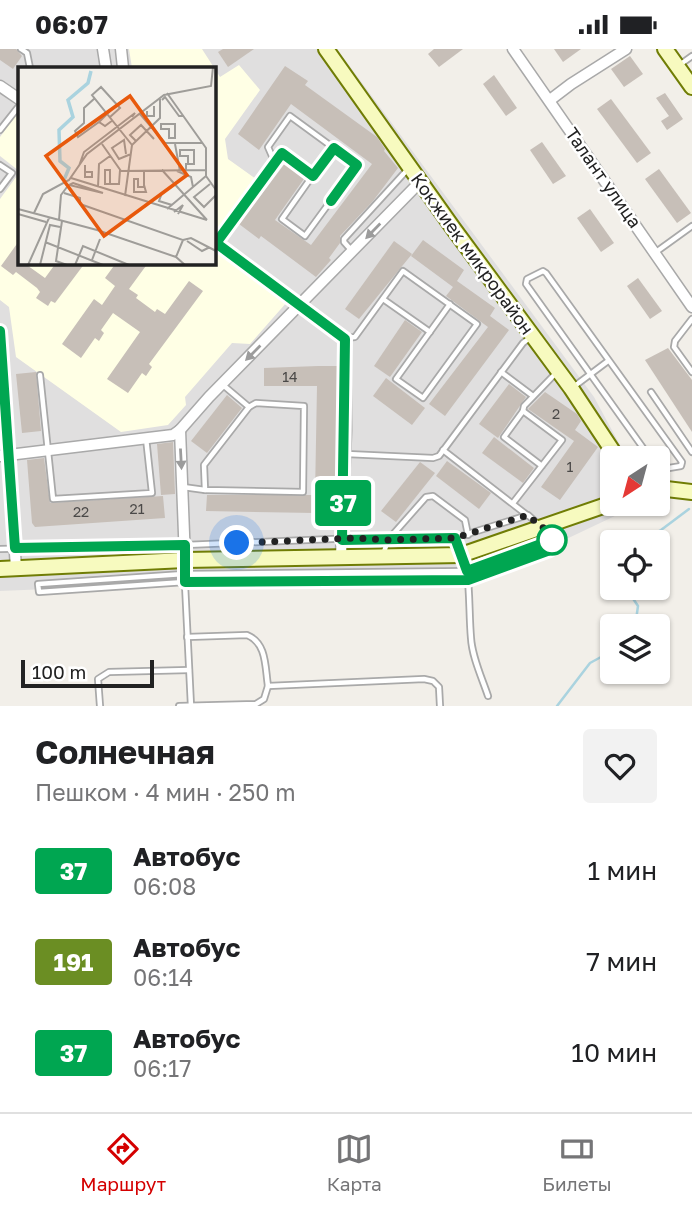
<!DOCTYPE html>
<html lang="ru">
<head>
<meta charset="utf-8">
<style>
  :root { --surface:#fff; --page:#f2f2f2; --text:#202124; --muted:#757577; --line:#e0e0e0; --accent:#d40000 }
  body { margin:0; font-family:"Golos Text",sans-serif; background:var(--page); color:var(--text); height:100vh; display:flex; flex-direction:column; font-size:26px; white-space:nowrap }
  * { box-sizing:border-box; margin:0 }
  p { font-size:23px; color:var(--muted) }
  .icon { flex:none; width:38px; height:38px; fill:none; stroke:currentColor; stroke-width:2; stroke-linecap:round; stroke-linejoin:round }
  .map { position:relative; height:657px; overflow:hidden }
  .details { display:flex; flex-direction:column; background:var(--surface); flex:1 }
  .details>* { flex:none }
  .badge { padding:0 14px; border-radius:5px; font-size:24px; line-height:46px }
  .needle { width:46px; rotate:216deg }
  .fabs { position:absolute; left:600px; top:397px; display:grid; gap:14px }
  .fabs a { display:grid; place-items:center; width:70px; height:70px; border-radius:7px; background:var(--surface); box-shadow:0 2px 5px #0004; font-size:35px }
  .scale { position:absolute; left:21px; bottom:18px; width:133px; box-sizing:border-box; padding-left:7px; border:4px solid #222; border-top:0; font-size:19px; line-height:24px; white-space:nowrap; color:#222; -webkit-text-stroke:5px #fff; paint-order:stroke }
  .you { position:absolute; width:35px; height:35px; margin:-18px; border:5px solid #fff; border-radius:50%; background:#1a73e8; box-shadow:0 0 0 10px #1a73e833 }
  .map>.badge { position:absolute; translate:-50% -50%; box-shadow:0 0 0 4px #fff }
  .round { display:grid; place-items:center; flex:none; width:74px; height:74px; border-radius:7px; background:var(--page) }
  .summary { display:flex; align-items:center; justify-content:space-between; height:119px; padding:0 35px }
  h1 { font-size:33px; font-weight:700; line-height:52px }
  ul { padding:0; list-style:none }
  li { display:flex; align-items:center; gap:21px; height:91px; padding:0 35px }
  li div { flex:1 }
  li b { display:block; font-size:26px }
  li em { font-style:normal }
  li .badge { min-width:77px; font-weight:700; text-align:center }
  .status { display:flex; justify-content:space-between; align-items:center; height:49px; padding:0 35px; background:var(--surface); direction:ltr }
  .status svg { height:19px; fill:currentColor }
  .dock { display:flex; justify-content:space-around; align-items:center; height:98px; border-top:2px solid var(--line); background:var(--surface); font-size:19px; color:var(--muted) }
  .dock a { display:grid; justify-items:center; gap:4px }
  .dock .current { color:var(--accent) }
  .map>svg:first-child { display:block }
</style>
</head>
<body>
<div class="status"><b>06:07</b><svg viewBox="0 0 49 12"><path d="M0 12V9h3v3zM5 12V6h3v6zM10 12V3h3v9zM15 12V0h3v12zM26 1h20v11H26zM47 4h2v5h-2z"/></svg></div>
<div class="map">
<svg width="692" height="657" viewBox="0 0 692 657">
  <rect width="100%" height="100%" fill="#f2efe9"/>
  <path fill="#e0dfdf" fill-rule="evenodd" d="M0 0H337L594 348 627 409 612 410V455L638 456 501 521 0 542ZM19 19H214V214H19Z"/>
  <g fill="#ffffe5">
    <path d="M129 0H202L220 28 239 16 260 41 225 90 228 110 256 130 216 187 214 185V19H132Z"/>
    <path d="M19 62V122L0 107V88Z"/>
    <path d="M19 124V214H214V196L287 250V253L250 295 232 294 185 348 186 356 168 376 121 383 16 308 9 258 0 251V150Z"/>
  </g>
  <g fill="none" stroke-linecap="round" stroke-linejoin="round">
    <g stroke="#aad3df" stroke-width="2.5">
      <path d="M637 494 661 481 689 460"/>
      <path d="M612 513 610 517 612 520"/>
      <path d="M626 539 638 557 635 578"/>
      <path d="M557 657 590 614 612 602"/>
    </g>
  </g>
  <g fill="#c7bfb8">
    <path d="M0 0H16L22 7 13 20 0 11Z"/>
    <path d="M223 0H254L228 18 218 3Z"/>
    <path d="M434 0H463L439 18 428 5Z"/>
    <path d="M554 0H581L563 13Z"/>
    <path d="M630 7 643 25 624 38 611 20Z"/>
    <path d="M285 17 308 32 305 36 377 88 385 100 384 102 398 119 373 152 340 187V194L329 209 331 211 316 228 261 187 259 190 239 175 286 113 306 127 275 171 311 196 372 115 291 55 259 101 238 85Z"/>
    <path d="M494 26 517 59 506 67 483 35Z"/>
    <path d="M665 44 683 70 667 81 661 72 669 67 656 49Z"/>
    <path d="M611 50 651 104 637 114 597 60Z"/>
    <path d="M542 93 566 127 553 135 530 101Z"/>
    <path d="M659 120 691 164 677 174 645 130Z"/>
    <path d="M590 160 614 194 601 203 577 169Z"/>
    <path d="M423 191 464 221 457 232 495 259 490 267 509 281 445 367 429 355 488 278 446 247 453 238 411 207Z"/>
    <path d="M19 192V214H24L45 229 56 214H85L55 254 51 252 48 257 36 249 40 243 37 239 16 223 13 226 1 217Z"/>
    <path d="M394 192 412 205 359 270 345 260Z"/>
    <path d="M116 214H148L129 240 138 246 136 249 155 263 157 260 165 265 189 232 203 242 149 315 152 318 146 327 142 324 128 344 107 330 140 283 113 264 101 281 104 284 99 292 95 289 81 309 62 295 94 250 102 256 115 237 105 229Z"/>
    <path d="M638 229 662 262 650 270 627 237Z"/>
    <path d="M405 271 422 283 390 328 374 317Z"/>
    <path d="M668 299 692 331V383L645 311Z"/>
    <path d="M318 317H338L335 468H315V464L206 462 207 446H315L317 337H264V319Z"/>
    <path d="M36 323 41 382 22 384 16 325Z"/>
    <path d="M386 329 425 359 412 376 373 347Z"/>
    <path d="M509 335 526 348 498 389 479 375Z"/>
    <path d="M545 343 577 365 581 372 575 381 598 398 560 451 541 438 574 392 528 360Z"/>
    <path d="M227 346 242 359 207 404 191 392Z"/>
    <path d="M494 388 534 419 523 434 482 404Z"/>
    <path d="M173 393 175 445 161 446 157 395Z"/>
    <path d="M44 409 50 454 163 447 165 469 35 478 32 474 27 411Z"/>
    <path d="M447 412 491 444 479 460 436 427Z"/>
    <path d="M420 413 435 424 396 473 381 462Z"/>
  </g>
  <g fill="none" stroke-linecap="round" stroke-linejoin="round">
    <g stroke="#a9a9a9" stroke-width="8">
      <g id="lane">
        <path d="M21 0 27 4 30 19"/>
        <path d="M678 17 692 7"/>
        <path d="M0 81 19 57"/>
        <path d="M0 116 12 124 0 140"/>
        <path d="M313 126 334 99"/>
        <path d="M217 194 282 104 313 126 282 170 305 187 357 116 290 67 268 98 275 114"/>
        <path d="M352 202 344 193V190L408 120"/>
        <path d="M656 203 692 177"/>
        <path d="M383 250 430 283"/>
        <path d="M692 270 675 292 674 298 692 323"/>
        <path d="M346 289 355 288 403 222 477 275 423 349 396 330 450 255"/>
        <path d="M501 323 533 347"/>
        <path d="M40 326 53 450 152 444 146 389"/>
        <path d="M223 336 249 358"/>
        <path d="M572 339 608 312"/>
        <path d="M651 343 692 403"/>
        <path d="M256 354 304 357 303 443 205 441 204 416 249 358Z"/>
        <path d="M523 362 524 357 556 324"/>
        <path d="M443 401 527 466"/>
        <path d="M347 405 433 409 439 407 523 294 531 288"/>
        <path d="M651 410 526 235 527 230 543 222 546 224 682 413 681 417 669 419 658 416"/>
        <path d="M183 438 205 441"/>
        <path d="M513 454 562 391 523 362 504 388 542 417"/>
        <path d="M455 489 467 522 552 491"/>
        <path d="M0 500 185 496 356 489 388 491 455 489 528 466 539 476"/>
        <path d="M384 503 388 491 426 448 433 447 465 471 468 486"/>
        <path d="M184 515 191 657"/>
        <path d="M187 588 247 586C267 594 265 618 268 637L424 630 433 632 439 638 440 657"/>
        <path d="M488 647C482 629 472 608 471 589 469 566 470 544 467 522L184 525 38 535 39 543 185 533 468 531 550 501 553 497 551 477"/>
        <path d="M100 657 98 630 109 623 189 621"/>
        <path d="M179 657 256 655 264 650 268 637"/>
      </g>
    </g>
    <g stroke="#a9a9a9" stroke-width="13">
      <g id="street">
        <path d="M103 0 106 19"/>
        <path d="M121 0 123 19"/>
        <path d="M513 0 692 258"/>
        <path d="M0 37 19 50"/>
        <path d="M550 51 571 35 626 0"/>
        <path d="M214 192 345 290 346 382 341 507"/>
        <path d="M0 282 16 519"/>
        <path d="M180 381 185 511"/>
        <path d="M0 407 173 386 180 381 209 348 420 133"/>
      </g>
    </g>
    <g stroke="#707d05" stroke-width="18">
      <g id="secondary">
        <path d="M326 0 453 179 571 339 618 410"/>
        <path d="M665 0 692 38"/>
        <path d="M658 439 692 443"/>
        <path d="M0 520 185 511 461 506 612 454"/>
      </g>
    </g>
    <use href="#lane" stroke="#fff" stroke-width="4.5"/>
    <use href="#street" stroke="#fff" stroke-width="10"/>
    <use href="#secondary" stroke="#f7fabf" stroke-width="14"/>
  </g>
  <defs><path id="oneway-solid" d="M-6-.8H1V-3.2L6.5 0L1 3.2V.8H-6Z" transform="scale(1.75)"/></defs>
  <g fill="#9c9c9c">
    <use href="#oneway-solid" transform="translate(373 182) rotate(134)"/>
    <use href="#oneway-solid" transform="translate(253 304) rotate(135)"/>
    <use href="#oneway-solid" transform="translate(181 410) rotate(87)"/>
  </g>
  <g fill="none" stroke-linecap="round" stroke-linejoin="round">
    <g stroke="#fff" stroke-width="16">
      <path id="line" d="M0 282 15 499 185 496V533L468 531 550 501 552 491 467 522 455 489 342 491 345 290 216 194 282 104 313 127 334 99 357 116 331 152"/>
    </g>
    <use href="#line" stroke="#00a651" stroke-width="10"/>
    <path stroke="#222" stroke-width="7" stroke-dasharray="0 12.6" d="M237 494 356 489 388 491 455 489 528 466 542 479 551 476 552 491"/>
  </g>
  <circle fill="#fff" stroke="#00a651" stroke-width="3.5" cx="552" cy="491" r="14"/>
  <g text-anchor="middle" stroke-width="5" stroke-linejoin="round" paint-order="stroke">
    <g font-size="14" fill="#4b4948">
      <text x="290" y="333">14</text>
      <text x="556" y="370">2</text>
      <text x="570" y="423">1</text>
      <text x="137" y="465">21</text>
      <text x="81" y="468">22</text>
    </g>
    <g font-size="18" fill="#222" stroke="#fff">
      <text transform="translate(603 129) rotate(55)" y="6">Талант улица</text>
      <text transform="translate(472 205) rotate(54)" y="6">Кокжиек микрорайон</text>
    </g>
  </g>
  <g transform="translate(18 18)">
    <rect width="198" height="198" fill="#f2efe9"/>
    <path fill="none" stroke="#aad3df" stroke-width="3.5" d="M46 113 51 101 42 94 41 63 55 50 50 33 70 16 73 4"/>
    <path fill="none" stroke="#9f9d99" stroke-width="2" d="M149 26 188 81V109L198 123M77 31 66 41V56L57 64 60 70 81 55 87 59 95 53M144 33 147 30 161 49H166M129 44V49H136V39M122 47 147 76H184M92 50 102 41 83 20 74 28 114 78M81 55 99 37M143 57H157V71H151V62H143ZM118 74 112 68 123 58 136 72M84 77 103 104 188 103M157 77 162 104M108 87 106 73 94 81 101 92 113 87M61 99 66 85 117 46 114 50M144 103 189 153M168 103V97H176V83H162V89H170V97M126 104V120H120V112H116V125H128L126 118M159 104 173 110 175 120M67 105H74V110H67V98M53 111 189 153M55 116 85 126 51 118ZM92 117V103H87V117H101L102 103M192 117 176 130 186 140 198 128M80 120 81 97 92 89M46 126 62 131V137L165 173 158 190M144 126 141 134 154 138M107 129 114 78 142 51V32M0 142 79 163 158 190 167 198M149 142 188 109M156 145 165 138 160 147M16 146 25 127 51 113 69 87 146 28 193 19 195 0M0 147 28 155M41 153 43 128 49 120M44 154 38 194 49 198M165 173 173 171 198 184M169 174 184 184 190 181M27 175 85 198M74 193 82 172M10 198 31 151M22 198 32 158 42 160M57 198 65 179 111 198"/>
    <path fill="#e8590c" fill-opacity="0.15" stroke="#e8590c" stroke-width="3.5" d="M112 29 169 108 86 169 28 89Z"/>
    <rect width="198" height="198" fill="none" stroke="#222" stroke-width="3.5"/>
  </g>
</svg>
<div class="fabs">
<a><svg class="needle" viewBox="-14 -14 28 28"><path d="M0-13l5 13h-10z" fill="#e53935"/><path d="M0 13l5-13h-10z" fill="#757577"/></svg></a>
<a><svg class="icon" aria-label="locate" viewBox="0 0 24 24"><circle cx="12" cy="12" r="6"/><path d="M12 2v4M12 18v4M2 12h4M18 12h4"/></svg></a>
<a><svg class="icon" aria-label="layers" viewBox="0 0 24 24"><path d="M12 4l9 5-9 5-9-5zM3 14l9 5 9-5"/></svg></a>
</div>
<div class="scale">100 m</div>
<div class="you" style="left:237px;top:494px"></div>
<b class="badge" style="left:343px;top:454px;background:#00a651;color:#fff">37</b>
</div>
<section class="details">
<div class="summary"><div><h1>Солнечная</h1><p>Пешком · 4 мин · 250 m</p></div><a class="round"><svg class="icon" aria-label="heart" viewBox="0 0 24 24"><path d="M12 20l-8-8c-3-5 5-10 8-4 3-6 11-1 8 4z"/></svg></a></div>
<ul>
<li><span class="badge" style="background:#00a651;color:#fff">37</span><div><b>Автобус</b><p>06:08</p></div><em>1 мин</em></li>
<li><span class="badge" style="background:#6b8e23;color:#fff">191</span><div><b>Автобус</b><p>06:14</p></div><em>7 мин</em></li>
<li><span class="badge" style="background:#00a651;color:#fff">37</span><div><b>Автобус</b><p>06:17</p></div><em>10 мин</em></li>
</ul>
</section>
<nav class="dock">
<a class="current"><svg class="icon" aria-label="directions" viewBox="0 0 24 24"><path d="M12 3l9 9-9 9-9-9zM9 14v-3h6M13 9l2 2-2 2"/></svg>Маршрут</a>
<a><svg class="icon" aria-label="map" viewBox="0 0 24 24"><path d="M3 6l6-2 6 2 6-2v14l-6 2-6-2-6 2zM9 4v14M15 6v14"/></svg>Карта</a>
<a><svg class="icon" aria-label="tickets" viewBox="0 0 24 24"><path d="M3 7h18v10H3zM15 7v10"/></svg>Билеты</a>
</nav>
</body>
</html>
